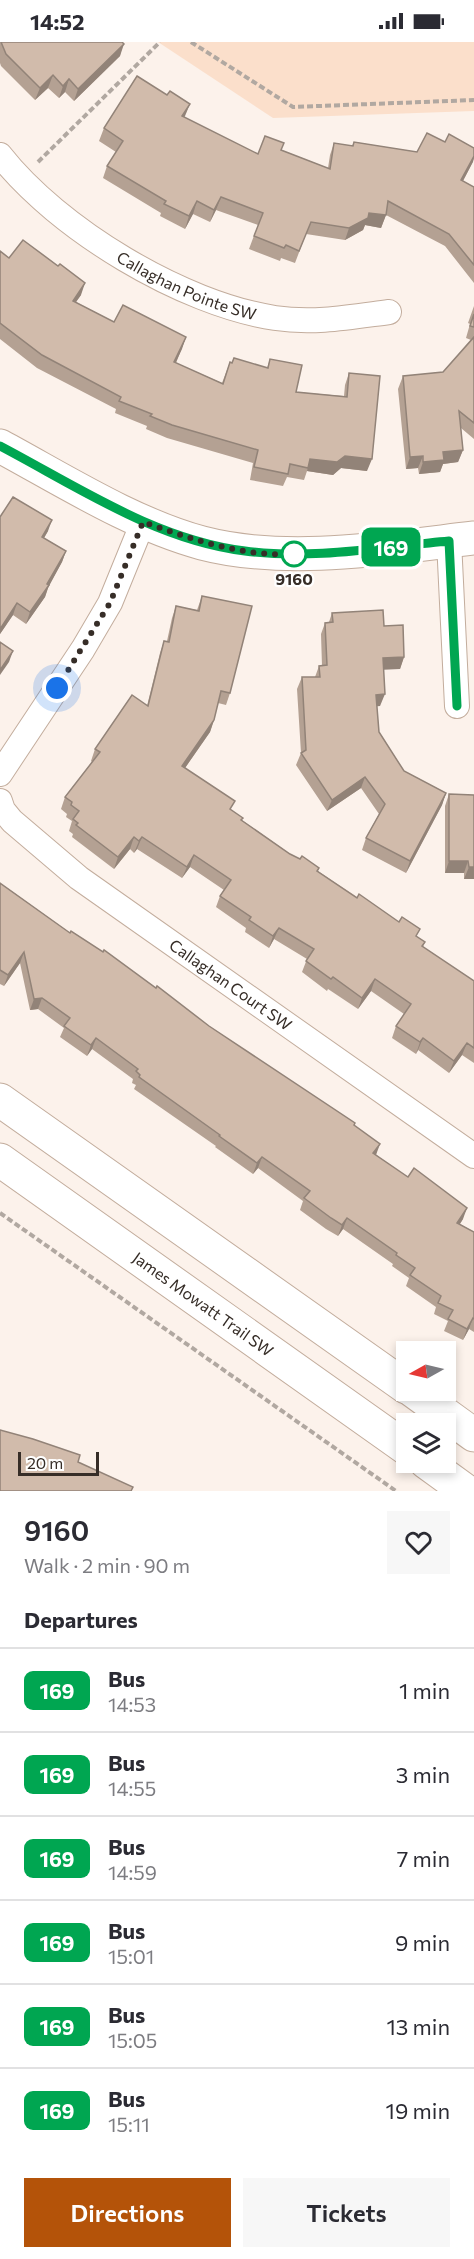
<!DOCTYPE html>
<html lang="en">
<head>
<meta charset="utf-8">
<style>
  :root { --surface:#fff; --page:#f7f7f7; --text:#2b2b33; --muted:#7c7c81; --line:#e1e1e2; --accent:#b45309 }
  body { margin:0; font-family:Commissioner,sans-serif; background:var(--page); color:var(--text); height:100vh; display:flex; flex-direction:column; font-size:22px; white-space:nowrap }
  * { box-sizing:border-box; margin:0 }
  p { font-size:20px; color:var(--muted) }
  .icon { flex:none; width:33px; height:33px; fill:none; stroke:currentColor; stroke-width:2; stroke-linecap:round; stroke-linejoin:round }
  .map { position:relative; height:1449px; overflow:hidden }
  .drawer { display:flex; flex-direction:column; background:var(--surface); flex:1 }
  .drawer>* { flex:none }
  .badge { padding:0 12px; border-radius:9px; font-size:21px; line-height:39px }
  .needle { width:39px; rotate:262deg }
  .buttons { position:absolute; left:396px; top:1299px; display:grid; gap:12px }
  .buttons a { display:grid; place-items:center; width:60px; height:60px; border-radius:0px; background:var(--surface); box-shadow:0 3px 9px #0003; font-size:30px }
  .scale { position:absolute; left:18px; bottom:15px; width:81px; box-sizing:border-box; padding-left:6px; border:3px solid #362d27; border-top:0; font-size:16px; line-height:21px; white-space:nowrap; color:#362d27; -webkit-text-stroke:4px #fff; paint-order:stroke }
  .you { position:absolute; width:30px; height:30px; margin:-15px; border:4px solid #fff; border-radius:50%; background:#1a73e8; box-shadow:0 0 0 9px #1a73e833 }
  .map>.badge { position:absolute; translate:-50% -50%; box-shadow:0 0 0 3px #fff }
  h2 { padding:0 24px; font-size:22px; line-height:54px }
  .round { display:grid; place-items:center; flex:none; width:63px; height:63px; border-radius:0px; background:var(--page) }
  .overview { display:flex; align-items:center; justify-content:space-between; height:102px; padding:0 24px }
  h1 { font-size:28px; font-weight:600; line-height:45px }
  .cta { display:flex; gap:12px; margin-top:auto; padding:12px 24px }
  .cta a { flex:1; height:69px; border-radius:0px; background:var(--accent); color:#fff; font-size:24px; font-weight:600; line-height:69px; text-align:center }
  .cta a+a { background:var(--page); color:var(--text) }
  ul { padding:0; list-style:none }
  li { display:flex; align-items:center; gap:18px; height:84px; padding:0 24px; border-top:2px solid var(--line) }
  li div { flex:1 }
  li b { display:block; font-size:22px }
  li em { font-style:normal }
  li .badge { min-width:66px; font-weight:700; text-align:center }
  .status { display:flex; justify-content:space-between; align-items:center; height:42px; padding:0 30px; background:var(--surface); direction:ltr }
  .status svg { height:16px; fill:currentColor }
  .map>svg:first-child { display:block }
</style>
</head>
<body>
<div class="status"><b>14:52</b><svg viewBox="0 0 49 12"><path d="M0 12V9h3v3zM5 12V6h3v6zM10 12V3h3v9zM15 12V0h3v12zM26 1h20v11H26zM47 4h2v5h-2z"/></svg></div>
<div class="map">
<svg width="474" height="1449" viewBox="0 0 474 1449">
  <rect width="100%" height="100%" fill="#fcf2eb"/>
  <path fill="#fbdfcb" d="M158 0H474V69L273 76Z"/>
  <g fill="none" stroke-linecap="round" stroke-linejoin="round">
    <g stroke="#c3ad9d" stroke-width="26">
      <g id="street">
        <path id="s1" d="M0 113C58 187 182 262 275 276 314 282 351 275 389 270"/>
        <path d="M449 499 457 664"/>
        <path d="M0 732 83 607 110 561 143 480"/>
        <path id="s2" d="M0 759 3 768 12 779 79 836 474 1114"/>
      </g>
    </g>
    <g stroke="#c3ad9d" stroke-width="35">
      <g id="secondary">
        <path d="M0 404C63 438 132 482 202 501 286 523 388 506 474 496"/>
        <path d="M0 1058 406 1345"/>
        <path id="s3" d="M0 1118 406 1406"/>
        <path d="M412 1348 474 1393"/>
        <path d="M426 1420 466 1449"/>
      </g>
    </g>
    <g stroke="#b1a8a1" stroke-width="4" stroke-dasharray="6 3" stroke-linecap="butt">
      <path d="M191 0 293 65 474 58"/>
      <path d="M38 120 160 0"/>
      <path d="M0 1171 396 1449"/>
    </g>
    <use href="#street" stroke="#fff" stroke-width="24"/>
    <use href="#secondary" stroke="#fff" stroke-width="33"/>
  </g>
  <g fill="#b4a193">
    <path d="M0 0H122L120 14 74 59 65 50 59 56 48 46 35 58 1 24 0 21Z"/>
    <path d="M104 86 258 112 281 108 328 126 330 113 334 101 352 104 354 100 417 110 445 100 474 106V117L463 139 474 145V241L445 204 386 173 381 186 365 183 363 188 345 198 306 192 295 221 281 216 280 219 249 207 258 183 216 168 210 180 193 172 185 187 160 174 161 171 103 136 107 124 116 110 99 99Z"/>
    <path d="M0 209 9 216 81 253 76 260 114 280 186 295 176 321 222 341 230 320 267 326 270 317 296 350 344 354 345 343 349 331 367 429 341 426 333 433 307 429 304 438 287 435 283 444 250 438 253 421 167 396 146 387 147 384 115 371 116 367 37 326 0 297Z"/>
    <path d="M474 264V397L461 386 463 408 458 420 443 422 440 430 419 432 418 426 406 427 398 347 403 334 443 330 471 298 466 296 470 282 468 281Z"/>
    <path d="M0 475 48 489 44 496 66 509 62 520 49 543 45 555 26 582 13 573 0 592Z"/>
    <path d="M202 554 230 651 226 663 218 661 214 678 210 690 185 726 242 778 290 812 319 826 318 829 425 900 423 905 474 939V1021L462 1013 449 1031 418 1008 416 1012 392 996 396 984 404 972 371 949 358 967 328 947 327 949 302 930 307 917 274 897 269 906 245 890 246 886 216 865 220 854 224 848 190 825 182 836 137 807 134 811 130 807 114 827 72 795 73 792 69 789 72 779 66 775 67 772 61 767 65 755 92 720 91 719 95 707 147 664 160 611 164 599H167L172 576 176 564 197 568Z"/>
    <path d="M332 571 384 584 404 615 400 627H383L380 664H377L379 690 404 729 446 751 442 763 406 831 362 808 366 796 379 772 361 746 327 769 296 723 301 711 297 647 302 635H315L319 624H322L321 592 325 581 329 580Z"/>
    <path d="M449 752 474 837H464V831H445V764Z"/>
    <path d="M0 841 70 891 209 984 354 1083 376 1113 463 1177 460 1182 474 1190V1290L469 1287 463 1298 444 1289 448 1279 434 1272 436 1265 406 1244 409 1236 392 1224 393 1222 343 1187 338 1194 326 1187 300 1168 303 1159 258 1126 253 1132 215 1105 216 1104 134 1047 136 1043 132 1041 133 1037 92 1007 87 1014 60 995 64 986 38 967 30 968 20 921 4 944 0 942Z"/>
  </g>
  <g fill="#928378">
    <path d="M124 2 120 14 74 59 78 47Z"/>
    <path d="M53 33 48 46 35 58 40 46Z"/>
    <path d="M69 37 65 50 59 56 63 44Z"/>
    <path d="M190 62 185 74 178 86 182 74Z"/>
    <path d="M474 114 473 120 457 150 461 138Z"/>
    <path d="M221 155 216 168 210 180 214 168Z"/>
    <path d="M197 159 193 172 185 187 189 174Z"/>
    <path d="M369 171 386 173 381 186 365 183 363 188 345 198 349 186Z"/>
    <path d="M85 241 81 253 68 271 73 259Z"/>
    <path d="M186 295 182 307 170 333 174 320Z"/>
    <path d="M463 408 458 420 443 422 440 430 419 432 423 420 443 410Z"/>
    <path d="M345 414 372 417 367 429 341 426 333 433 307 429 310 417Z"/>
    <path d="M423 414 418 426 406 427 410 415Z"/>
    <path d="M52 478 48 489 38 506 42 495Z"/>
    <path d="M66 509 62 520 48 546 49 543 45 555 26 582 30 570Z"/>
    <path d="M17 561 13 573 0 592V587Z"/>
    <path d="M13 609 9 620 0 633V628Z"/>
    <path d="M404 615 400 627 378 628 383 616Z"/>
    <path d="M385 652 380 664 371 665 376 653Z"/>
    <path d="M214 678 210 690 178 736 182 724Z"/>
    <path d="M365 735 361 746 327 769 332 758Z"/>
    <path d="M446 751 442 763 406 831 410 819Z"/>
    <path d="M134 795 130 807 114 827 118 815Z"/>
    <path d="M142 795 137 807 134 811 139 799Z"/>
    <path d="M194 813 190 825 182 836 187 825Z"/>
    <path d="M449 819H468L464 831H445Z"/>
    <path d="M469 825H474V837H464Z"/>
    <path d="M279 886 274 897 269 906 273 894Z"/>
    <path d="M24 910 20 921 4 944 8 933Z"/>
    <path d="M375 937 371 949 358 967 362 956Z"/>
    <path d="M42 956 38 967 30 968 34 957Z"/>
    <path d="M96 996 92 1007 87 1014 91 1003Z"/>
    <path d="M423 996 418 1008 416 1012 420 1000Z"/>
    <path d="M467 1001 462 1013 449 1031 454 1019Z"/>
    <path d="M380 1102 376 1113 373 1111Z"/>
    <path d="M262 1115 258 1126 253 1132 257 1121Z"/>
    <path d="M467 1166 463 1177 453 1192 457 1181Z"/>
    <path d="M347 1176 343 1187 338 1194 342 1183Z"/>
    <path d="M473 1276 469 1287 463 1298 467 1287Z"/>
  </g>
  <g fill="#d1bbab" stroke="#928378" stroke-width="1.5">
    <path d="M1 0H122L124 2 78 47 69 37 63 44 53 33 40 46 6 12Z"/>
    <path d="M137 34 167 53 170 49 190 62 182 74 258 112 265 94 284 101 281 108 330 127 334 101 353 104 354 100 417 110 427 91 445 100 449 92 474 106V114L461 138 474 145V223L449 192 388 159 386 173 369 171 368 176 349 186 311 180 299 209 286 203 284 206 254 194 263 171 221 155 214 168 197 159 189 174 164 162 166 159 107 124 123 99 104 86Z"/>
    <path d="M23 198 58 224 60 222 85 241 73 259 114 280 123 263 186 295 174 320 223 342 230 320 232 321 234 316 268 326 270 317 302 323 296 350 347 355 349 331 380 334 372 417 345 414 337 420 310 417 308 426 290 422 288 432 254 425 258 408 172 383 150 374 152 372 119 359 121 355 42 313 0 281V209L9 216Z"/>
    <path d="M474 272V285L470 284Z"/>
    <path d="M474 295V381L459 369 463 408 443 410 444 418 423 420V414L410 415 403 334 443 330Z"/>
    <path d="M13 455 52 478 42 495 66 509 47 542 49 543 30 570 17 561 0 587V475Z"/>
    <path d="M202 554 252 564 230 651 221 649 214 678 182 724 235 759 230 767 243 776 241 778 290 812 300 817 302 814 319 826 317 829 357 856 359 852 399 880 402 875 420 887 416 894 425 900 422 904 474 939V1006L467 1001 454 1019 423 996 420 1000 396 984 411 962 375 937 362 956 333 935 331 937 306 919 314 907 279 886 273 894 249 878 251 875 220 854 231 838 194 813 187 825 142 795 139 799 134 795 118 815 76 783 78 781 73 777 79 769 71 763 72 760 65 755 100 710 95 707 132 653 148 664 164 599 169 600 176 564 199 569Z"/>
    <path d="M383 568 384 584 403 583 404 615 383 616 385 652 376 653 379 690 404 729 446 751 410 819 366 796 385 762 365 735 332 758 301 711 306 708 302 635H320L319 624 327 623 325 581 333 580 332 571Z"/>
    <path d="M0 600 13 609 0 628Z"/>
    <path d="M449 752 474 753V825H469L468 819H449Z"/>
    <path d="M0 841 70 891 71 889 103 910 104 908 156 946 157 944 209 984 355 1081 354 1083 380 1102 373 1111 408 1135 414 1126 467 1166 457 1181 474 1190V1277L473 1276 467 1287 448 1277 453 1268 438 1261 441 1254 410 1233 415 1226 396 1213 397 1211 347 1176 342 1183 331 1176 304 1156 310 1149 262 1115 257 1121 219 1094 220 1093 139 1035 140 1033 136 1029 138 1027 96 996 91 1003 64 984 70 976 42 956 34 957 24 910 8 933 0 928Z"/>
    <path d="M0 1388 33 1397 80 1413 78 1420 133 1445 131 1449H0Z"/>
  </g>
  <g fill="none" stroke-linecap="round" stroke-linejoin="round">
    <g stroke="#fff" stroke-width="14">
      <path id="line" d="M0 404C78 445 156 498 245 509 312 518 382 505 449 499L457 664"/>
    </g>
    <use href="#line" stroke="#00a651" stroke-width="9"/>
    <path stroke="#362d27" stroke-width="6" stroke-dasharray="0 10.8" d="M57 646 110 561 143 480C192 497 242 515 294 512"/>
  </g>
  <circle fill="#fff" stroke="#00a651" stroke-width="3" cx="294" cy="512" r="12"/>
  <g text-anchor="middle" stroke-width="4.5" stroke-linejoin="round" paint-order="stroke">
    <g font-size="16" fill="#362d27" stroke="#fff">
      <text dy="6" stroke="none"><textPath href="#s1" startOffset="231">Callaghan Pointe SW</textPath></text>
      <text dy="6" stroke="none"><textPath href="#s2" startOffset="297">Callaghan Court SW</textPath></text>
      <text dy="6" stroke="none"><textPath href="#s3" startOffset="249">James Mowatt Trail SW</textPath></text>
    </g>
    <g font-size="16" font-weight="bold" fill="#362d27" stroke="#fff">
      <text x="294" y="543">9160</text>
    </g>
  </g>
</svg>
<div class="buttons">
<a><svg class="needle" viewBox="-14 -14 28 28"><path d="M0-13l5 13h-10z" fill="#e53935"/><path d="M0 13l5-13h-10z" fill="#7c7c81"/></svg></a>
<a><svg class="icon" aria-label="layers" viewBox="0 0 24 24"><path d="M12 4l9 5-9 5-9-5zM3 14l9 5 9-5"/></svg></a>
</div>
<div class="scale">20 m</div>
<div class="you" style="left:57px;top:646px"></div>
<b class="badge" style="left:391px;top:505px;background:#00a651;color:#fff">169</b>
</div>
<section class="drawer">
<div class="overview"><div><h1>9160</h1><p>Walk · 2 min · 90 m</p></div><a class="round"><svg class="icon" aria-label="heart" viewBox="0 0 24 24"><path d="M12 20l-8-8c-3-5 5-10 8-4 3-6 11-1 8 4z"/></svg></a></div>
<h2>Departures</h2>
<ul>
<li><span class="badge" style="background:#00a651;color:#fff">169</span><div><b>Bus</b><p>14:53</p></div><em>1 min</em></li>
<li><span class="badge" style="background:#00a651;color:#fff">169</span><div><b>Bus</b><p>14:55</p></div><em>3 min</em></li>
<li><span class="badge" style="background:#00a651;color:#fff">169</span><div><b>Bus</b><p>14:59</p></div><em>7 min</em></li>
<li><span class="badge" style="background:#00a651;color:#fff">169</span><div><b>Bus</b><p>15:01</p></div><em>9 min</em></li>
<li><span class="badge" style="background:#00a651;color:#fff">169</span><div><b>Bus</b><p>15:05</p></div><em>13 min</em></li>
<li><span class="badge" style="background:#00a651;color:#fff">169</span><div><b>Bus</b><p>15:11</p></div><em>19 min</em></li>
</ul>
<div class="cta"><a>Directions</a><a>Tickets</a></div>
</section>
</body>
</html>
